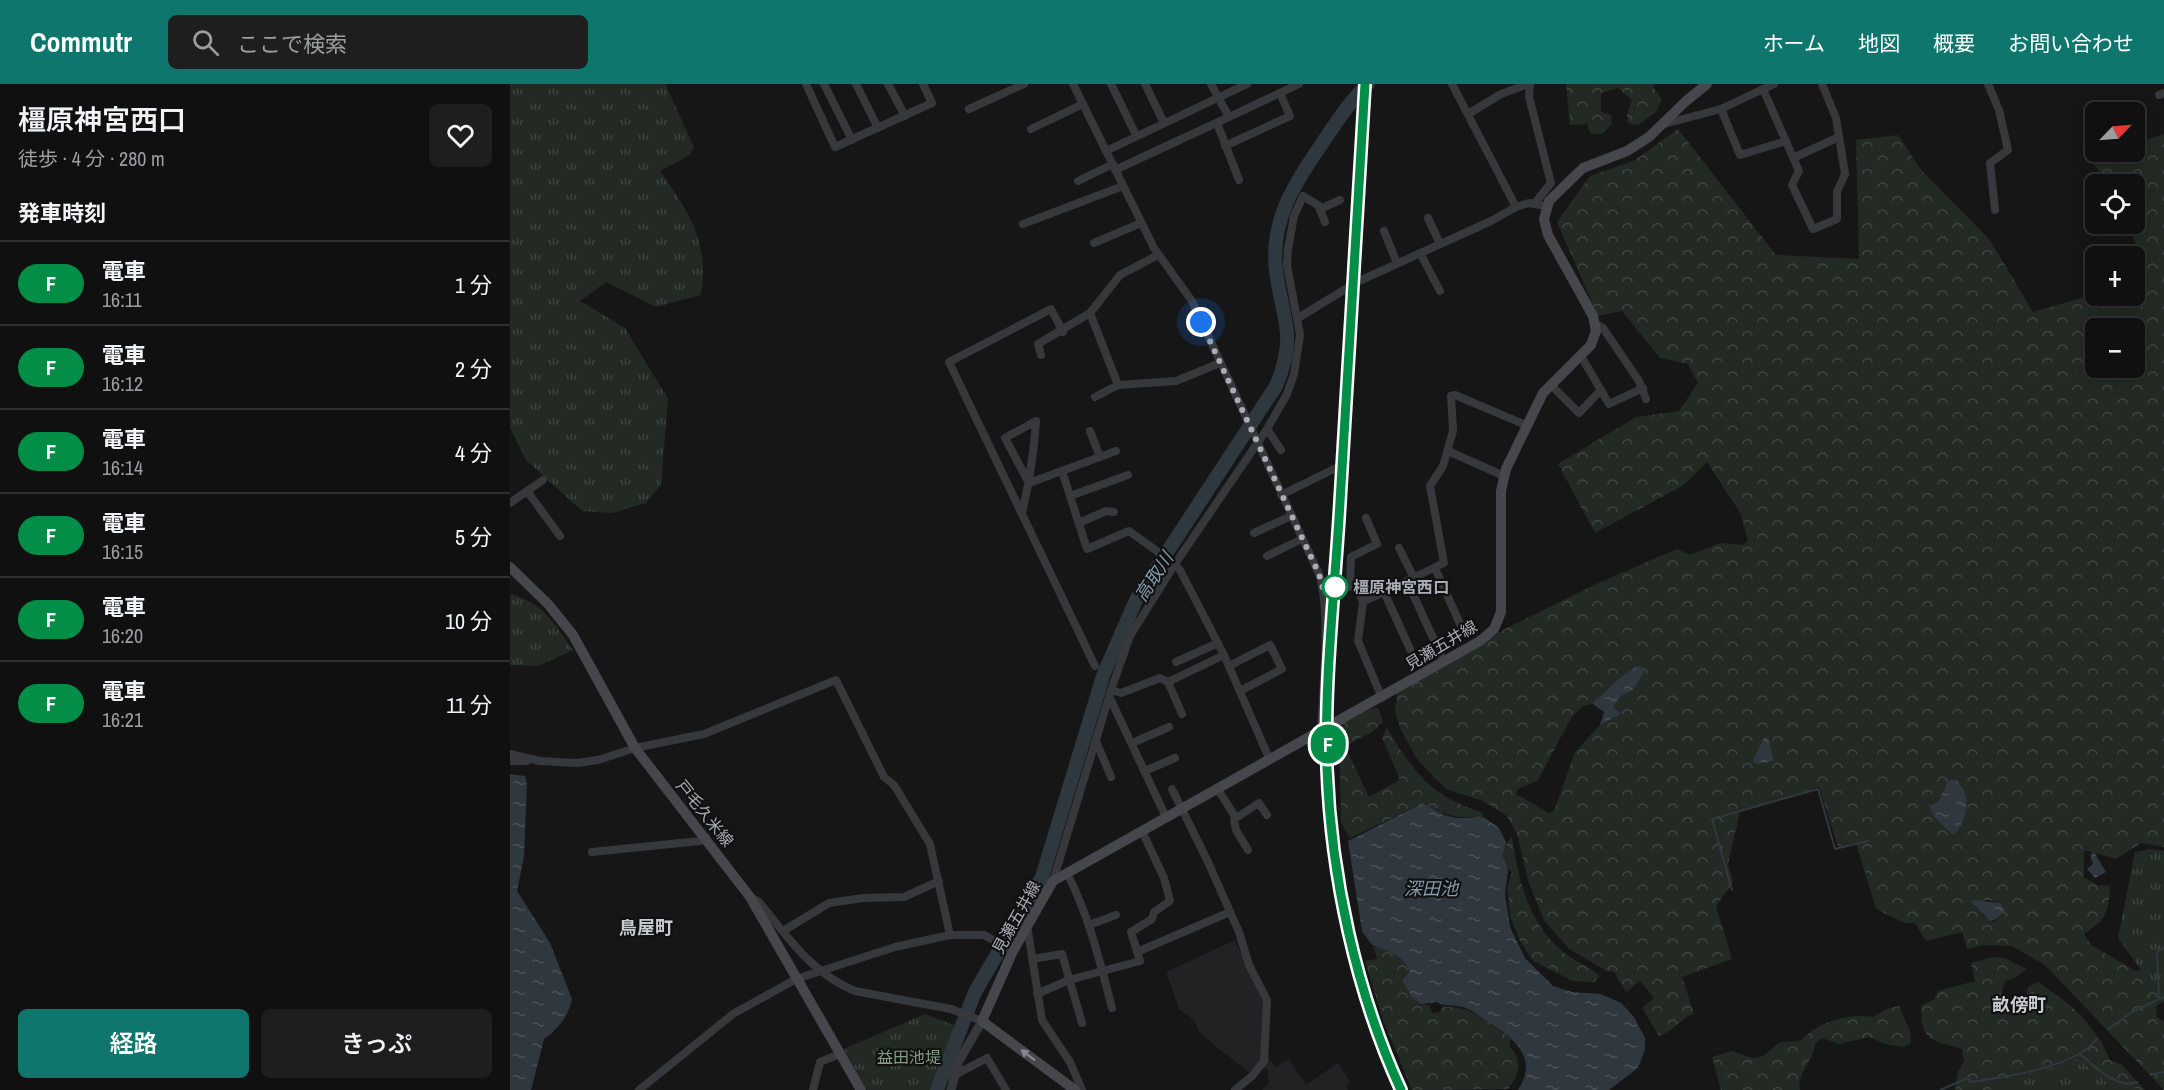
<!DOCTYPE html>
<html lang="ja">
<head>
<meta charset="utf-8">
<style>
  :root { --surface:#101011; --page:#1e1e1f; --text:#f1f3f6; --muted:#9c9d9f; --line:#303031; --accent:#0f766e }
  body { margin:0; font-family:"Archivo Narrow","Noto Sans JP",sans-serif; background:var(--page); color:var(--text); height:100vh; display:flex; flex-direction:column; font-size:22px; white-space:nowrap }
  * { box-sizing:border-box; margin:0 }
  p { font-size:20px; color:var(--muted) }
  .icon { flex:none; width:33px; height:33px; fill:none; stroke:currentColor; stroke-width:2; stroke-linecap:round; stroke-linejoin:round }
  .map { position:relative; flex:1; overflow:hidden }
  .panel { display:flex; flex-direction:column; background:var(--surface); width:510px }
  .panel>* { flex:none }
  .badge { padding:0 12px; border-radius:20px; font-size:21px; line-height:39px }
  .needle { width:39px; rotate:65deg }
  .fabs { position:absolute; left:1575px; top:18px; display:grid; gap:12px }
  .fabs a { display:grid; place-items:center; width:60px; height:60px; border-radius:9px; background:var(--surface); box-shadow:0 3px 15px #0003,0 0 0 2px var(--line); font-size:30px }
  .you { position:absolute; width:30px; height:30px; margin:-15px; border:4px solid #fff; border-radius:50%; background:#1a73e8; box-shadow:0 0 0 9px #1a73e833 }
  .map>.badge { position:absolute; translate:-50% -50%; box-shadow:0 0 0 3px #fff }
  h2 { padding:0 18px; font-size:22px; line-height:54px }
  .round { display:grid; place-items:center; flex:none; width:63px; height:63px; border-radius:9px; background:var(--page) }
  .headline { display:flex; align-items:center; justify-content:space-between; height:102px; padding:0 18px }
  h1 { font-size:28px; font-weight:600; line-height:45px }
  .primary-button { display:flex; gap:12px; margin-top:auto; padding:12px 18px }
  .primary-button a { flex:1; height:69px; border-radius:9px; background:var(--accent); color:#fff; font-size:24px; font-weight:600; line-height:69px; text-align:center }
  .primary-button a+a { background:var(--page); color:var(--text) }
  ul { padding:0; list-style:none }
  li { display:flex; align-items:center; gap:18px; height:84px; padding:0 18px; border-top:2px solid var(--line) }
  li div { flex:1 }
  li b { display:block; font-size:22px }
  li em { font-style:normal }
  li .badge { min-width:66px; font-weight:700; text-align:center }
  header { display:flex; align-items:center; gap:36px; box-sizing:border-box; height:84px; padding:0 30px; background:var(--accent); color:#fff }
  header strong { font-size:28px }
  nav { display:flex; gap:33px; margin-inline-start:auto; font-size:21px }
  .search { width:420px; height:54px; background:var(--page); display:flex; align-items:center; gap:15px; box-sizing:border-box; padding:0 21px; border-radius:9px; color:var(--muted); font-size:22px }
  main { display:flex; flex:1; min-height:0 }
  .map>svg:first-child { display:block }
</style>
</head>
<body>
<header>
<strong>Commutr</strong>
<div class="search"><svg class="icon" aria-label="search" viewBox="0 0 24 24"><circle cx="10" cy="10" r="6"/><path d="M15 15l6 6"/></svg>ここで検索</div>
<nav><a>ホーム</a><a>地図</a><a>概要</a><a>お問い合わせ</a></nav>
</header>
<main>
<section class="panel">
<div class="headline"><div><h1>橿原神宮西口</h1><p>徒歩 · 4 分 · 280 m</p></div><a class="round"><svg class="icon" aria-label="heart" viewBox="0 0 24 24"><path d="M12 20l-8-8c-3-5 5-10 8-4 3-6 11-1 8 4z"/></svg></a></div>
<h2>発車時刻</h2>
<ul>
<li><span class="badge" style="background:#028e46;color:#fff">F</span><div><b>電車</b><p>16:11</p></div><em>1 分</em></li>
<li><span class="badge" style="background:#028e46;color:#fff">F</span><div><b>電車</b><p>16:12</p></div><em>2 分</em></li>
<li><span class="badge" style="background:#028e46;color:#fff">F</span><div><b>電車</b><p>16:14</p></div><em>4 分</em></li>
<li><span class="badge" style="background:#028e46;color:#fff">F</span><div><b>電車</b><p>16:15</p></div><em>5 分</em></li>
<li><span class="badge" style="background:#028e46;color:#fff">F</span><div><b>電車</b><p>16:20</p></div><em>10 分</em></li>
<li><span class="badge" style="background:#028e46;color:#fff">F</span><div><b>電車</b><p>16:21</p></div><em>11 分</em></li>
</ul>
<div class="primary-button"><a>経路</a><a>きっぷ</a></div>
</section>
<div class="map">
<svg width="1654" height="1006" viewBox="0 0 1654 1006">
  <defs>
    <pattern id="forest-crowns" width="20" height="18" patternUnits="userSpaceOnUse" patternTransform="scale(1.5)"><rect width="20" height="18" fill="#222a23"/><path d="M2 6a3 3 0 1 1 6 0M12 15a3 3 0 1 1 6 0" fill="none" stroke="#3f4641"/></pattern>
    <pattern id="park-tufts" width="24" height="20" patternUnits="userSpaceOnUse" patternTransform="scale(1.5)"><rect width="24" height="20" fill="#222a23"/><path d="M3 7l-1-3M5 7V3M7 7l1-3M15 17l-1-3M17 17v-4M19 17l1-3" fill="none" stroke="#3f4641"/></pattern>
    <pattern id="water-ripples" width="26" height="14" patternUnits="userSpaceOnUse" patternTransform="scale(1.5)"><rect width="26" height="14" fill="#30383f"/><path d="M2 4q2-2 4 0t4 0M15 11q2-2 4 0t4 0" fill="none" stroke="#4b5258"/></pattern>
  </defs>
  <rect width="100%" height="100%" fill="#161617"/>
  <g fill="#222224">
    <path d="M725 856 753 914 752 976 740 989 704 961 689 947 684 936 669 925 656 888Z"/>
    <path d="M758 974 766 983 779 975 796 1001 828 979 841 999 836 1002 838 1006H752L759 999 757 985 753 984Z"/>
  </g>
  <g fill="url(#forest-crowns)" fill-rule="evenodd">
    <path d="M1056 0H1146L1143 3 1152 15 1146 28 1128 41 1118 39 1117 31 1122 16 1108 4 1091 9V28L1101 31 1102 40 1092 50H1081L1077 40 1060 41Z"/>
    <path d="M1625 32 1635 56 1654 50V763L1631 759 1606 775 1574 766V793L1587 801 1600 802C1598 830 1597 834 1574 850L1581 861 1626 887 1640 885 1654 904V917L1646 922 1647 933 1654 938V1006L1535 881 1502 862 1474 861 1457 865 1452 848 1416 857 1405 839H1395L1366 825 1346 759 1328 763 1309 703 1230 728 1218 780 1223 798 1206 822 1222 875 1172 893 1184 930C1169 935 1165 947 1149 952L1132 924 1144 914 1130 897 1116 908 1104 888 1097 887 1059 865 1034 836 1018 797 1007 750 997 732 973 717 936 705 907 675 890 644 885 626 887 609 997 544 1086 500 1167 465 1180 471 1211 459 1233 461 1238 457 1231 430 1197 378 1174 401 1085 449 1048 380 1126 333 1169 327 1188 299 1178 280 1150 274 1112 227 1088 232 1047 138 1080 92 1125 76 1168 45 1266 171 1349 175 1346 56 1388 51 1412 87 1480 156 1523 228 1585 210 1624 212V172H1622L1628 165 1617 140H1624V100H1597L1572 60 1585 45 1586 68H1624ZM1586 244H1624V284H1586ZM1125 584 1134 588 1123 606 1111 612 1103 623 1109 629 1090 641 1065 668 1044 727 1039 729 1006 710 1008 705 1028 696 1061 634 1073 622 1083 620ZM1438 697 1451 700 1456 723 1420 720 1428 718ZM1479 816 1490 819V832L1484 838 1476 834 1461 818Z"/>
    <path d="M862 624H868L873 638 862 648 835 662 859 713 890 696 872 653 877 644C903 688 921 712 971 728L975 734C947 734 937 733 913 719L840 754 831 739 829 641Z"/>
    <path d="M1002 753C1009 798 1019 844 1059 872 1069 879 1081 884 1090 892L1084 898 1063 897 1023 877 1010 857 1001 835 997 805 1002 788C990 779 992 762 1002 753Z"/>
    <path d="M863 862C877 864 896 875 899 888L892 896 915 921H920L922 929 930 928 932 923C961 921 980 939 1001 955L999 962C1013 976 1010 990 998 1005L902 1006 873 936 855 877 867 875Z"/>
    <path d="M1483 873 1494 874 1517 885 1505 894 1495 897 1491 911 1497 923C1513 923 1515 918 1518 903L1528 898 1559 920 1574 935 1591 957 1600 976 1612 981 1635 1006H1445L1448 987 1454 977 1452 965C1422 956 1410 958 1411 921L1424 916 1428 907 1465 897 1461 879Z"/>
    <path d="M1389 922 1400 947 1401 959 1393 963 1375 960 1359 953 1329 960 1312 954 1305 960C1304 977 1286 989 1290 1006H1211L1202 973 1222 967 1243 974 1253 972 1270 958 1291 957C1307 938 1338 929 1363 933L1378 924Z"/>
  </g>
  <g fill="url(#park-tufts)">
    <path d="M0 0H158L156 2 184 63 180 71 150 87C179 128 200 159 191 211L146 223 96 198 70 217 115 244 158 315 151 401 136 419 102 429 72 427 16 376 0 344Z"/>
    <path d="M0 510C34 519 44 539 63 566L28 582 0 581Z"/>
    <path d="M1640 765 1654 767V910L1649 912 1608 854 1625 768Z"/>
    <path d="M415 930 446 942 424 1006H357L334 965Z"/>
    <path d="M1569 976 1606 1006 1629 1004 1630 1006H1478L1494 998Z"/>
  </g>
  <g fill="url(#water-ripples)">
    <path d="M1130 582 1134 588 1123 606 1111 612 1103 623 1110 629 1108 631 1090 641 1094 628 1083 620 1084 617C1099 607 1113 587 1130 582Z"/>
    <path d="M1254 654H1258L1264 677 1246 680 1243 676Z"/>
    <path d="M0 690 15 692 17 699 14 772 7 807 40 859 62 915C58 933 49 944 34 955L21 1006H0Z"/>
    <path d="M1444 695C1463 706 1458 739 1443 751L1425 734 1419 721 1428 718 1438 697Z"/>
    <path d="M913 719 934 731 947 734H975L989 744 996 758 993 772 998 786 995 810 1000 843 1015 874 1043 902 1062 908 1091 910 1111 919 1124 933 1135 954V966L1128 984 1099 1006H1008C1030 973 1002 953 977 937 969 932 962 926 953 923 942 920 935 923 926 918L911 920 902 913 892 896 899 888C896 872 875 866 861 860L852 847 838 757Z"/>
    <path d="M1584 768 1596 788 1585 794 1577 785 1583 780 1580 771Z"/>
    <path d="M1463 816 1490 819 1494 826 1487 835 1480 837 1461 818Z"/>
  </g>
  <g fill="none" stroke-linecap="round" stroke-linejoin="round">
    <g stroke="#30383f" stroke-width="2">
      <path d="M1222 806 1202 735 1308 705 1325 765 1358 757"/>
      <path d="M1649 915 1647 868 1654 863"/>
      <path d="M1598 945 1624 927 1654 913"/>
      <path d="M1570 970C1584 982 1607 1006 1627 998"/>
      <path d="M1644 990 1654 988"/>
      <path d="M1430 1006 1458 994 1460 998C1491 994 1542 986 1569 970 1576 967 1582 960 1587 955"/>
    </g>
    <path stroke="#30383f" stroke-width="14" d="M427 1006 465 908 532 793 594 589 627 514 766 302C788 249 772 237 766 186 760 135 786 98 813 58 827 37 840 17 858 0"/>
    <g stroke="#37383c" stroke-width="8">
      <path d="M296 0 325 63 422 19 413 0"/>
      <path d="M314 0 342 56"/>
      <path d="M346 0 368 44"/>
      <path d="M378 0 395 32"/>
      <path d="M563 0 644 164 682 217 809 490C821 524 813 607 811 646"/>
      <path d="M601 0 626 51"/>
      <path d="M635 0 654 39"/>
      <path d="M701 0 719 33 789 0"/>
      <path d="M942 0 1006 123"/>
      <path d="M1020 0 1019 13 1041 99 1025 119"/>
      <path d="M1478 0 1489 26 1498 66 1480 79 1485 126"/>
      <path d="M1253 5 1289 87 1282 101 1303 145 1327 135V108L1335 90 1326 34 1312 0"/>
      <path d="M1649 11 1654 9"/>
      <path d="M459 25 514 0"/>
      <path d="M1211 25 1230 71 1276 57"/>
      <path d="M958 30 991 10 1018 0"/>
      <path d="M707 39 729 96"/>
      <path d="M1154 40 1211 25 1264 0"/>
      <path d="M521 45 573 20"/>
      <path d="M715 62 780 32 770 9"/>
      <path d="M596 67 737 0"/>
      <path d="M1283 74 1329 53"/>
      <path d="M605 86 719 33"/>
      <path d="M568 97 603 80"/>
      <path d="M810 125 830 116"/>
      <path d="M918 134 930 160"/>
      <path d="M513 140 613 102"/>
      <path d="M874 147 887 179"/>
      <path d="M584 159 631 139"/>
      <path d="M910 169 930 207"/>
      <path d="M580 229 608 301"/>
      <path d="M788 234 847 198 981 137 1006 123 1019 119 1036 122"/>
      <path d="M1086 240 1093 244 1129 297 1136 315"/>
      <path d="M553 248 541 225 439 278 585 582"/>
      <path d="M531 271 528 260 580 229 610 191 648 171"/>
      <path d="M1071 272 1099 320 1133 304"/>
      <path d="M1041 301 1069 329 1091 306"/>
      <path d="M585 313 608 301 666 297 710 279"/>
      <path d="M757 345 771 366"/>
      <path d="M580 347 590 373"/>
      <path d="M938 367 994 392"/>
      <path d="M552 387 577 465 619 447 665 480 670 486 714 571 759 674"/>
      <path d="M17 407 50 452"/>
      <path d="M771 411 826 384"/>
      <path d="M560 412 618 391"/>
      <path d="M0 419 33 396"/>
      <path d="M512 429C519 399 524 369 526 337L495 354 519 399 606 367"/>
      <path d="M856 434 867 460 841 473 840 503H847L853 518 848 557 872 614"/>
      <path d="M569 439 596 427 604 428"/>
      <path d="M744 449 781 432"/>
      <path d="M889 464 904 494"/>
      <path d="M757 472 792 455"/>
      <path d="M925 484 951 542"/>
      <path d="M897 497 934 578"/>
      <path d="M874 508 900 565"/>
      <path d="M853 518 934 479 920 402 933 382 943 347 941 312 945 311 1016 341"/>
      <path d="M666 578 708 559"/>
      <path d="M719 582 760 561 772 585 730 607"/>
      <path d="M658 598 672 630"/>
      <path d="M601 606 611 609 650 594 658 598 714 571"/>
      <path d="M599 612 656 733"/>
      <path d="M586 657 601 693"/>
      <path d="M622 659 659 643"/>
      <path d="M0 670 30 677 67 679 88 676 125 664 194 650 326 596 374 693 384 701 420 760 440 851"/>
      <path d="M0 677H17"/>
      <path d="M635 687 665 674"/>
      <path d="M707 704 726 734 724 736 726 746 738 766"/>
      <path d="M662 705 698 778 729 848 739 881 757 916 754 977 742 992 725 1006"/>
      <path d="M726 734 749 719 757 731"/>
      <path d="M82 768 190 757 196 753"/>
      <path d="M557 789C579 832 590 878 602 924"/>
      <path d="M543 797 601 606 620 552 665 480 757 345 777 310 784 290 790 251 777 181 778 165 784 132 793 112 808 121 815 138"/>
      <path d="M240 813 249 818C278 853 301 889 345 907L441 925 472 937"/>
      <path d="M517 841 532 936 560 978 572 1006"/>
      <path d="M579 841 606 831"/>
      <path d="M273 847 319 819 353 814 394 813 429 797"/>
      <path d="M627 868 720 828"/>
      <path d="M522 875 552 870 572 939"/>
      <path d="M527 910 559 896 630 877 621 848 642 835 644 828 660 817 654 794 632 747"/>
      <path d="M443 992 477 974 496 1006"/>
      <path d="M129 1006 223 930 286 895 385 863 440 851H474L503 867"/>
      <path d="M303 1006 310 978 330 970"/>
    </g>
    <path stroke="#37383c" stroke-width="9" d="M441 1006 449 977 472 937"/>
    <g stroke="#45474c" stroke-width="10">
      <path d="M0 483 38 520 63 551 125 664 240 813 351 1006"/>
      <path d="M565 1006 472 937 503 867 543 797 970 557 984 545 991 528V407L996 385 1033 309 1081 261 1086 247 1083 232 1038 151 1034 135 1039 117 1073 84 1117 67 1139 53 1176 17 1197 0"/>
    </g>
    <path stroke="#505257" stroke-width="2" stroke-dasharray="8 6" stroke-linecap="butt" d="M859 0C852 140 842 279 834 419 829 507 819 596 822 684 826 793 851 907 897 1006"/>
  </g>
  <defs><path id="oneway-solid" d="M-6-.8H1V-3.2L6.5 0L1 3.2V.8H-6Z" transform="scale(1.5)"/></defs>
  <use fill="#868991" href="#oneway-solid" transform="translate(518 971) rotate(-143)"/>
  <g fill="none" stroke-linecap="round" stroke-linejoin="round">
    <g stroke="#fff" stroke-width="14">
      <path id="line" d="M855 0C847 140 838 279 830 418 825 506 814 596 817 684 821 792 846 908 891 1006"/>
    </g>
    <use href="#line" stroke="#028e46" stroke-width="9"/>
    <path stroke="#a9adb6" stroke-width="6" stroke-dasharray="0 10.8" d="M691 238 809 490 813 505 825 503"/>
  </g>
  <circle fill="#fff" stroke="#028e46" stroke-width="3" cx="825" cy="503" r="12"/>
  <g text-anchor="middle" stroke-width="4.5" stroke-linejoin="round" paint-order="stroke">
    <g font-size="16" font-weight="bold" fill="#a9adb6" stroke="#111112" text-anchor="start">
      <text x="843" y="509">橿原神宮西口</text>
    </g>
    <g font-size="16" fill="#a9adb6" stroke="#111112">
      <text transform="translate(931 561) rotate(-31)" y="6">見瀬五井線</text>
      <text transform="translate(195 729) rotate(51)" y="6">戸毛久米線</text>
      <text transform="translate(506 833) rotate(-61)" y="6">見瀬五井線</text>
    </g>
    <g font-size="16" fill="#829f84" stroke="#111112">
      <text x="399" y="979">益田池堤</text>
    </g>
    <g font-size="18" font-style="italic" fill="#849aad" stroke="#111112">
      <text transform="translate(644 493) rotate(-57)" y="6">高取川</text>
      <text x="921" y="811">深田池</text>
    </g>
    <g font-size="18" font-weight="bold" fill="#caccd3" stroke="#111112">
      <text x="136" y="850">鳥屋町</text>
      <text x="1509" y="927">畝傍町</text>
    </g>
  </g>
</svg>
<div class="fabs">
<a><svg class="needle" viewBox="-14 -14 28 28"><path d="M0-13l5 13h-10z" fill="#e53935"/><path d="M0 13l5-13h-10z" fill="#9c9d9f"/></svg></a>
<a><svg class="icon" aria-label="locate" viewBox="0 0 24 24"><circle cx="12" cy="12" r="6"/><path d="M12 2v4M12 18v4M2 12h4M18 12h4"/></svg></a>
<a>+</a>
<a>−</a>
</div>
<div class="you" style="left:691px;top:238px"></div>
<b class="badge" style="left:818px;top:660px;background:#028e46;color:#fff">F</b>
</div>
</main>
</body>
</html>
